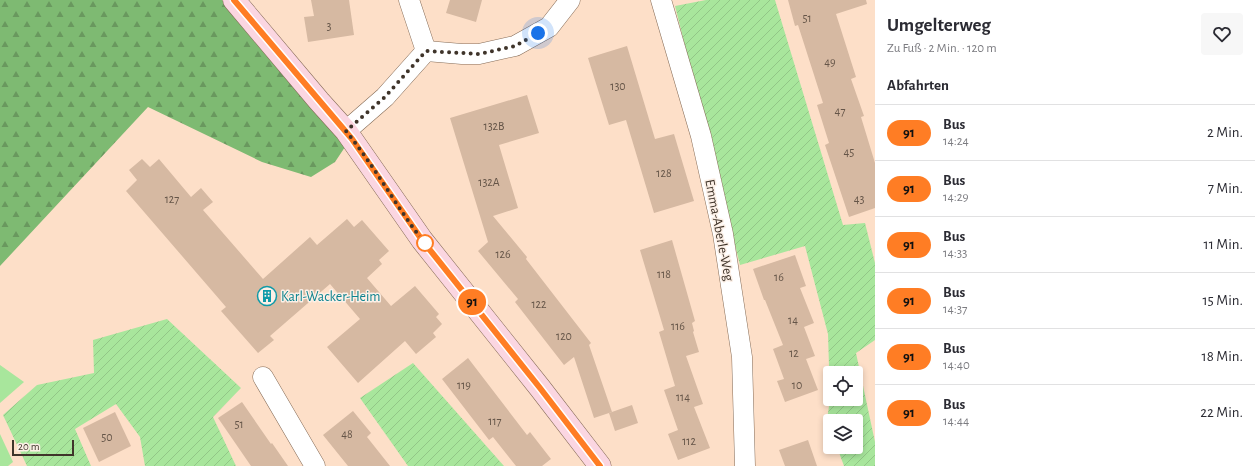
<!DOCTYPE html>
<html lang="de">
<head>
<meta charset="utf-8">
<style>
  :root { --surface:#fff; --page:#f7f7f7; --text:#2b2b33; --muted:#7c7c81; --line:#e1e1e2 }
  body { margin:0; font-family:"Alegreya Sans",sans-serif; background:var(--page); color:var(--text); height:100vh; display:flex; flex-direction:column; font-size:15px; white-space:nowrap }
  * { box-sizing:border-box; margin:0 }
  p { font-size:13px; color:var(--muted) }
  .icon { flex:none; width:22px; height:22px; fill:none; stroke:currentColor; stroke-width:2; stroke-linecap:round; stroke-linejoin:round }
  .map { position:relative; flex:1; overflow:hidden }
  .details { display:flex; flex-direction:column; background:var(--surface); width:380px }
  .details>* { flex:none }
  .badge { padding:0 8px; border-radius:13px; font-size:14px; line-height:26px }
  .fabs { position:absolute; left:823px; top:366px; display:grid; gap:8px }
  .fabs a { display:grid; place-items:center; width:40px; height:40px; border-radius:4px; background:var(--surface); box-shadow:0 2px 6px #0003; font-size:20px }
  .scale { position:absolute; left:12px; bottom:10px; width:62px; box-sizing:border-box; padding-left:4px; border:2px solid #3f342a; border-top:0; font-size:11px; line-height:14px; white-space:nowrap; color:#3f342a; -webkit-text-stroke:3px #fcf0e7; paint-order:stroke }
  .you { position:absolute; width:20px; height:20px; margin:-10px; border:3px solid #fff; border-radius:50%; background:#1a73e8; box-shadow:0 0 0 6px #1a73e833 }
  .map>.badge { position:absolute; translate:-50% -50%; box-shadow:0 0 0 2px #fff }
  h2 { padding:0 12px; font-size:15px; line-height:36px }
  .round { display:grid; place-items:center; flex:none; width:42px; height:42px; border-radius:4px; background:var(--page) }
  .overview { display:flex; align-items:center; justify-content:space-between; height:68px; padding:0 12px }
  h1 { font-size:19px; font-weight:600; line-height:30px }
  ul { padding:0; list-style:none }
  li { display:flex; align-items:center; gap:12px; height:56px; padding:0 12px; border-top:1px solid var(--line) }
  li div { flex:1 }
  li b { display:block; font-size:15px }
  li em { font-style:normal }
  li .badge { min-width:44px; font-weight:700; text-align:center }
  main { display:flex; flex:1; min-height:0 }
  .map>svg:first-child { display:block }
</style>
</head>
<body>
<main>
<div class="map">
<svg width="875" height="466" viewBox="0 0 875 466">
  <defs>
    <pattern id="forest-firs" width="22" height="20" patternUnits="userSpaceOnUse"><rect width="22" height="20" fill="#7eba72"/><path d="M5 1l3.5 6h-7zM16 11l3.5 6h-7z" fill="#69985e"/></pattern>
    <pattern id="garden-furrows" width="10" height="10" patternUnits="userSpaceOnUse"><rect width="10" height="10" fill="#a8e69c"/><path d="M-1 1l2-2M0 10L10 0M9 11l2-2" fill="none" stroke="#92c687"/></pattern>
  </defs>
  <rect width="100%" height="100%" fill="#fddfc8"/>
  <g fill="#a8e69c">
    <path d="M0 365 24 382 0 403Z"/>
    <path d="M0 434 13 462 8 466H0Z"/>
  </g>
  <path fill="url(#forest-firs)" d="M0 0H222L345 147 335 162 311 177 262 162 148 107 0 266Z"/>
  <g fill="url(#garden-furrows)">
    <path d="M706 0H775L843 225 865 223 875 263V340L856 353 875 442V466H844L837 447H856V421H830V427L827 420 830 399H856V373H830V399L828 334 805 246 740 265 675 6Z"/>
    <path d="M167 319 241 388 213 417 236 466H145L140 437 116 404 75 429 91 466H27L3 415 37 385 94 373 93 340Z"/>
    <path d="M413 363 504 466H408L360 398Z"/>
  </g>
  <g fill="#d6b9a2">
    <path d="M311 0H349L354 35 308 42 304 17 314 16Z"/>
    <path d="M450 0H482L476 22 446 13Z"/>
    <path d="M788 0H866L867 4 836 14 856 77 851 79 864 116 861 117 875 163V208L849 217 825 145 829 143 817 105 823 103 798 25 795 26Z"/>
    <path d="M627 46 655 139 674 134 694 201 654 213 626 120 609 125 588 58Z"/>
    <path d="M527 95 539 133 499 145 518 208 493 216 527 257 526 259 591 343 589 345 612 412 594 418 574 357 564 365 515 302 518 299 478 251 488 242 450 118Z"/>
    <path d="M142 159 150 167 159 159 191 197 201 188 213 202 203 210 263 279 310 237 317 245 347 219 354 227 362 220 389 251 379 260 382 264 367 278 391 306 415 286 439 314 436 317 442 324 433 333 436 337 416 354 405 341 358 383 327 347 360 319 330 284 270 336 274 340 258 353 221 311 226 307 126 191 137 180 129 170Z"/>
    <path d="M672 240 695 321 692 323 694 331 693 332 699 352 686 356 703 404 694 407 710 448 678 460 668 434 678 430 664 390 675 386 659 332 664 330 640 250Z"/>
    <path d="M795 255 806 286 800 288 814 323 804 327 815 356 806 359 818 390 785 402 777 381 784 379 773 349 783 345 765 300H764L753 269Z"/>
    <path d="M468 358 527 435 530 432 551 459 542 466H516L493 437 489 440 442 379Z"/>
    <path d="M242 402 271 444 272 443 288 466H251L218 418Z"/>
    <path d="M632 405 638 423 615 431 609 413Z"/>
    <path d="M353 411 371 433 367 437 390 466H348L323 435Z"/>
    <path d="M115 412 131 446 99 462 83 428Z"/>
    <path d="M808 440 817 466H785L779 450Z"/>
  </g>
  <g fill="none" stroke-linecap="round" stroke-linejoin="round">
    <g stroke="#856b56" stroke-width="21">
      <g id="street">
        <path d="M409 0 426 51"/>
        <path d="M661 0 701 136 723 234 742 357 745 466"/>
        <path d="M426 51 462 54H479L515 46 549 27 570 0"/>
        <path d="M346 131 385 97 426 51"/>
        <path d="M263 377 315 466"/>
      </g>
    </g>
    <g stroke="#856b56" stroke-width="23">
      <path id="secondary" d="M234 0 319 101 346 131 422 240 540 388 600 466"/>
    </g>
    <use href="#street" stroke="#fff" stroke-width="20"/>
    <use href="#secondary" stroke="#fbd6e1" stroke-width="22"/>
  </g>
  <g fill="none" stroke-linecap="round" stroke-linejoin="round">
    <g stroke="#fff" stroke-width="9">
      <path id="line" d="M234 0 352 139 422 240 540 388 600 466"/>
    </g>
    <use href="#line" stroke="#ff7d24" stroke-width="6"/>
    <path stroke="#3f342a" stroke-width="4" stroke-dasharray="0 7.2" d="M425 243 427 246C398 210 376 168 346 131L385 97 426 51 479 54 515 46 538 33"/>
  </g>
  <defs>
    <g id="building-ring" transform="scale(1)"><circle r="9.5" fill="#fcf0e7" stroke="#0f9aa8" stroke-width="1.5"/><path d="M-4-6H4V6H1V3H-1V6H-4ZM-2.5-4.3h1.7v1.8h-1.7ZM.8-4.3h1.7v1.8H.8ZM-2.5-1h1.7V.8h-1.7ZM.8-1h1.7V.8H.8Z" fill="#0f9aa8"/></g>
  </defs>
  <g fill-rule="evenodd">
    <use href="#building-ring" x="267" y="296"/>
  </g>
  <circle fill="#fff" stroke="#ff7d24" stroke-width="2" cx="425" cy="243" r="8"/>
  <g text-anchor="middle" stroke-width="3" stroke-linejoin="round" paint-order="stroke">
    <g font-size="12" fill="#655548">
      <text x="807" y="22">51</text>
      <text x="329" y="30">3</text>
      <text x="830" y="66">49</text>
      <text x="618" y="90">130</text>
      <text x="840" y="115">47</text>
      <text x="494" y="130">132B</text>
      <text x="849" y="156">45</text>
      <text x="664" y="177">128</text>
      <text x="489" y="186">132A</text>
      <text x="172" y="203">127</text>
      <text x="859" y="203">43</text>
      <text x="503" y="258">126</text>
      <text x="664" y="278">118</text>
      <text x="779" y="281">16</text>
      <text x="539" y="308">122</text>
      <text x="793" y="324">14</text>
      <text x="678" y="330">116</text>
      <text x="564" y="340">120</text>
      <text x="794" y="357">12</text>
      <text x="464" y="389">119</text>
      <text x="797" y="389">10</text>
      <text x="683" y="401">114</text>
      <text x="495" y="425">117</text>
      <text x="239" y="428">51</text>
      <text x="347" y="438">48</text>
      <text x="107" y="441">50</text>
      <text x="689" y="445">112</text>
    </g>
    <g font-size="14" fill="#3f342a" stroke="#fcf0e7">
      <text transform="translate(720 230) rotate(79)" y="5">Emma-Aberle-Weg</text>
    </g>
    <g font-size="14" fill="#0d838f" stroke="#fcf0e7" text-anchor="start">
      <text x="281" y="301">Karl-Wacker-Heim</text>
    </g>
  </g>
</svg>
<div class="fabs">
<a><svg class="icon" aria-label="locate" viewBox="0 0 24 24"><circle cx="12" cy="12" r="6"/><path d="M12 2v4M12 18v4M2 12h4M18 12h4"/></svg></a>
<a><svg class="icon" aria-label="layers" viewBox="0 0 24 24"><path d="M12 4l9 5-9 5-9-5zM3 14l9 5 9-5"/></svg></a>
</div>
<div class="scale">20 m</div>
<div class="you" style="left:538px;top:33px"></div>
<b class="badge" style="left:472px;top:302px;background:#ff7d24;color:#111">91</b>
</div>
<section class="details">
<div class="overview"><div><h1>Umgelterweg</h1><p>Zu Fuß · 2 Min. · 120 m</p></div><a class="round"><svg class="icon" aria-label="heart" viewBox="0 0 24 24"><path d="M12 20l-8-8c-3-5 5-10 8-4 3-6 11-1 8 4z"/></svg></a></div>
<h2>Abfahrten</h2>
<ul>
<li><span class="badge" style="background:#ff7d24;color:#111">91</span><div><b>Bus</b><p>14:24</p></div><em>2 Min.</em></li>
<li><span class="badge" style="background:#ff7d24;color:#111">91</span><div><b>Bus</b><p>14:29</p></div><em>7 Min.</em></li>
<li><span class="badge" style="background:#ff7d24;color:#111">91</span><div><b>Bus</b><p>14:33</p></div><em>11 Min.</em></li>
<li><span class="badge" style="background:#ff7d24;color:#111">91</span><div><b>Bus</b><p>14:37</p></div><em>15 Min.</em></li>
<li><span class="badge" style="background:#ff7d24;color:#111">91</span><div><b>Bus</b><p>14:40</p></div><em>18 Min.</em></li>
<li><span class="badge" style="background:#ff7d24;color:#111">91</span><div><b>Bus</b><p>14:44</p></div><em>22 Min.</em></li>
</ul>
</section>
</main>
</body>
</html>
